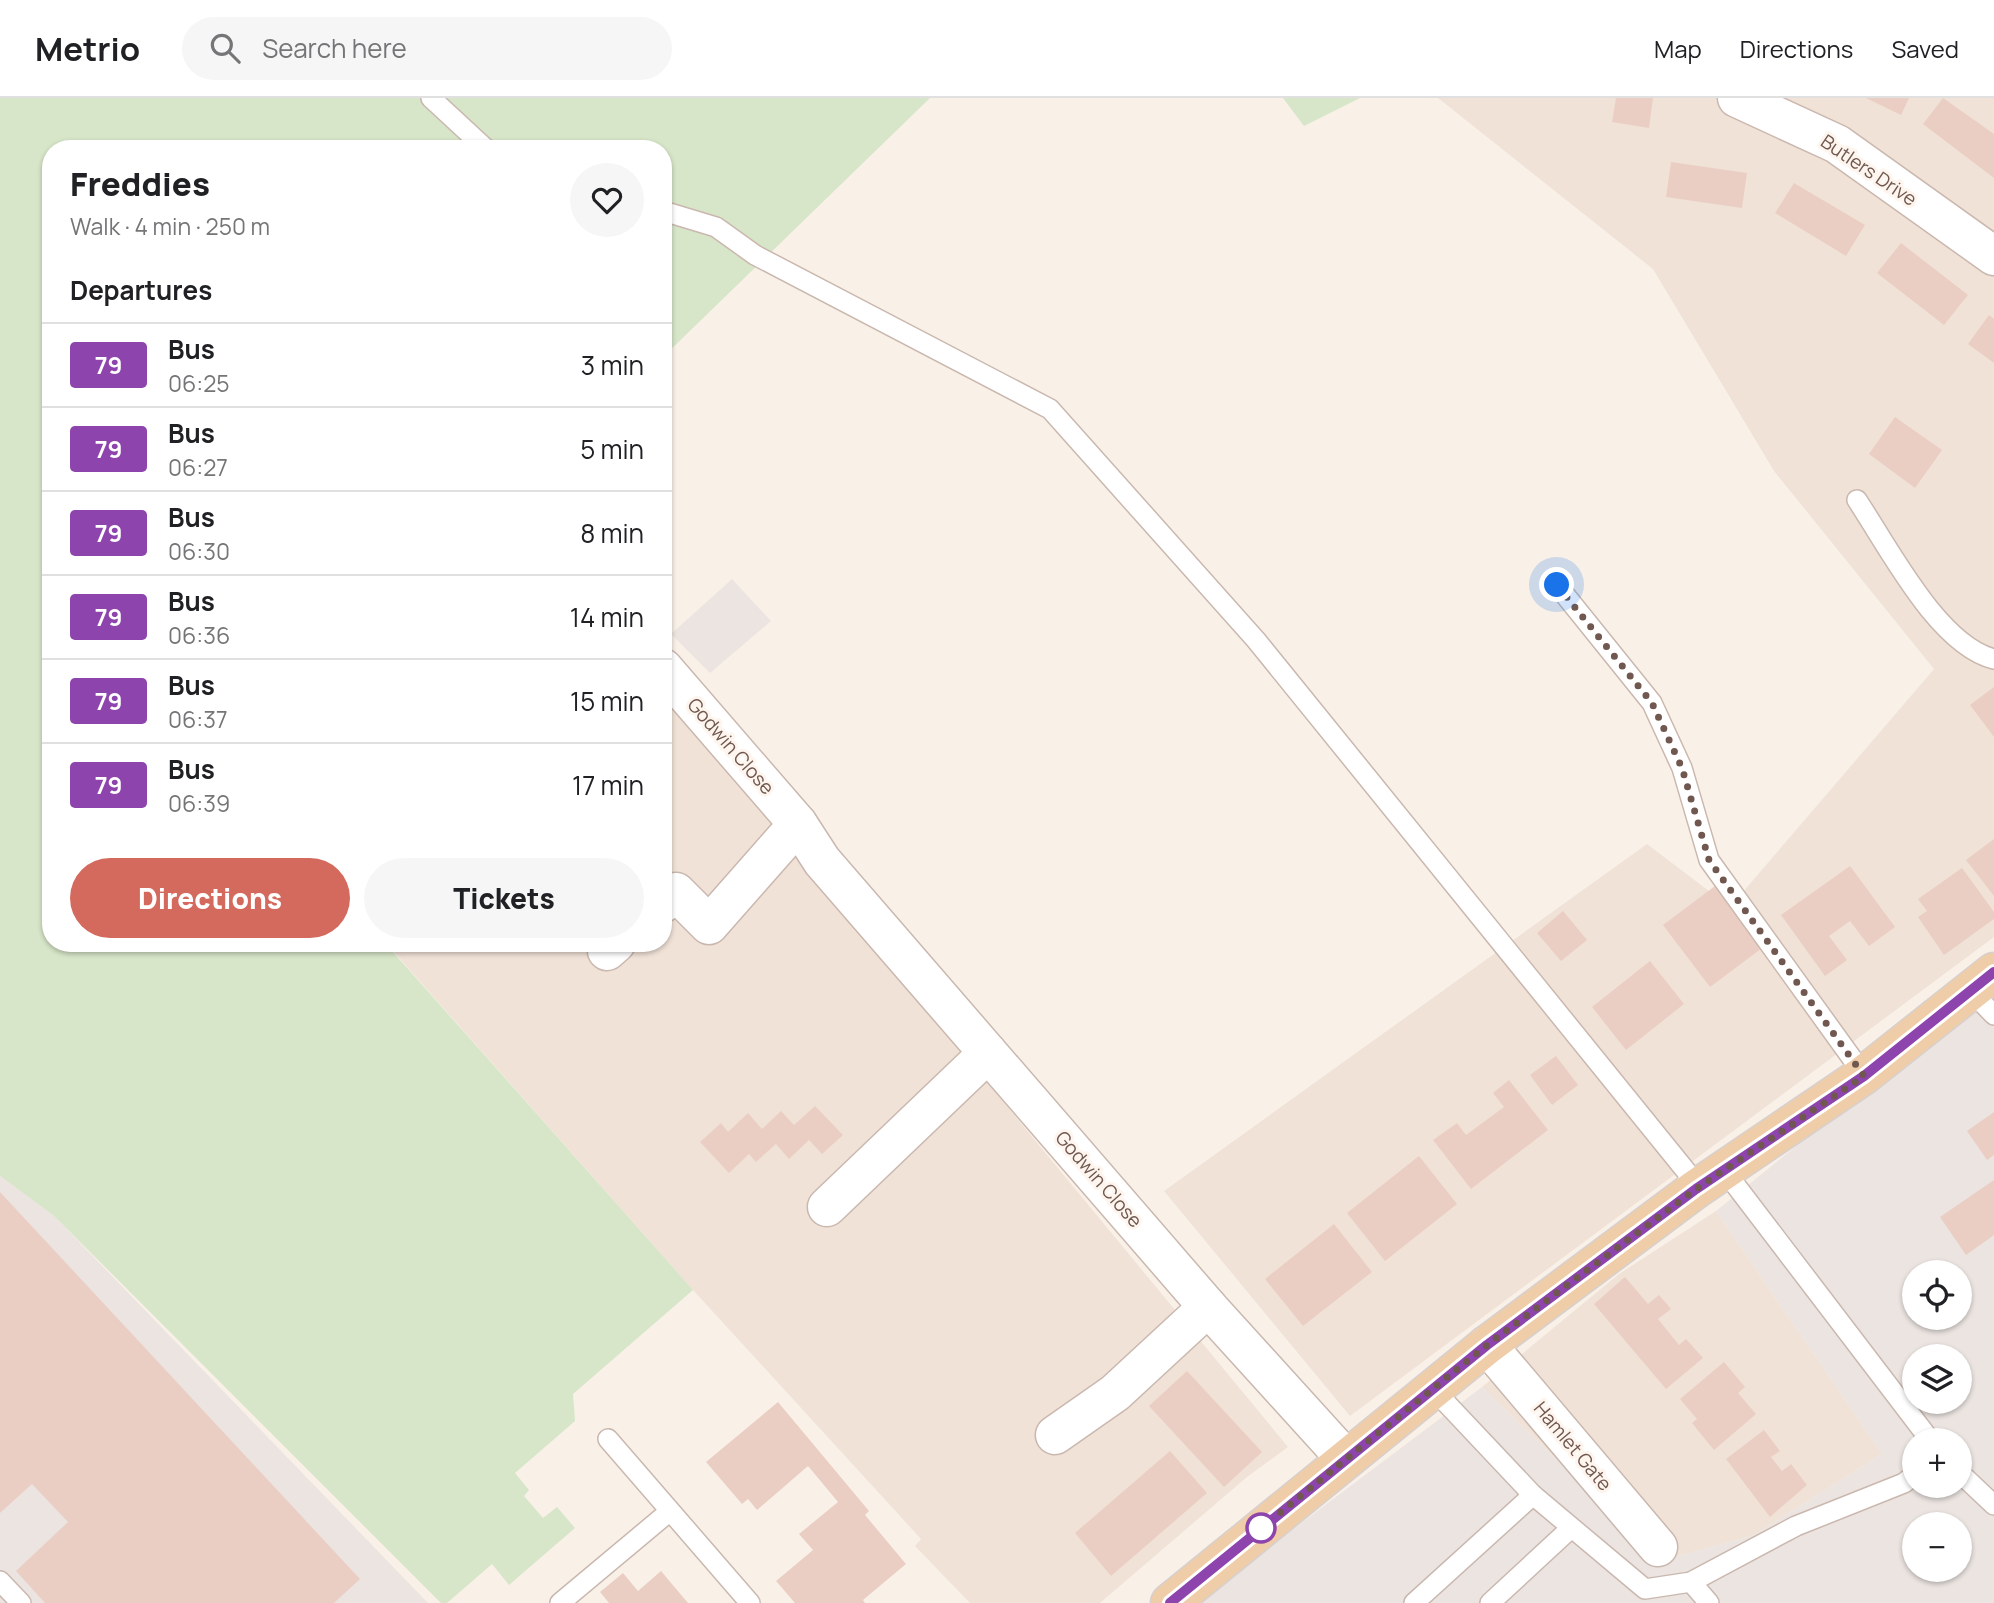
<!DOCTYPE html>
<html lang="en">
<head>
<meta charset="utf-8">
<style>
  :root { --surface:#fff; --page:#f6f6f6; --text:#202124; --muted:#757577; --line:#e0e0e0; --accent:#d36a5d }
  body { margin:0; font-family:Manrope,sans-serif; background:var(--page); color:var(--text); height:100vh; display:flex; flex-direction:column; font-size:26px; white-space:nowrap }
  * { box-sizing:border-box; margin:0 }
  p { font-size:23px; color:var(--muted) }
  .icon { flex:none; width:38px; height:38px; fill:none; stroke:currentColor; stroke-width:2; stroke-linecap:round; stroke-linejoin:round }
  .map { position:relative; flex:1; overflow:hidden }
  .side { position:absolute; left:42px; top:42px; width:630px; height:812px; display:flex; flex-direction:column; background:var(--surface); border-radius:28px; box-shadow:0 2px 5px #0004 }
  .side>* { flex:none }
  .badge { padding:0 14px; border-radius:5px; font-size:24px; line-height:46px }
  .buttons { position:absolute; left:1902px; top:1162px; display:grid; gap:14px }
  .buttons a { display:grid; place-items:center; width:70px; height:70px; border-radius:50%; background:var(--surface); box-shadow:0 2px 5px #0004; font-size:35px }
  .you { position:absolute; width:35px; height:35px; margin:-18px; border:5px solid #fff; border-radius:50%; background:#1a73e8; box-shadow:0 0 0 10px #1a73e833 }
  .map>.badge { position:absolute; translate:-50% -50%; box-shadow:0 0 0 4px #fff }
  h2 { padding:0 28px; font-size:26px; line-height:63px }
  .round { display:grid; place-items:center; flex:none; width:74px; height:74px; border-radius:37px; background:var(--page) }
  .overview { display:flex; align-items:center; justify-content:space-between; height:119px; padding:0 28px }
  h1 { font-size:33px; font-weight:800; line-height:52px }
  .cta { display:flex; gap:14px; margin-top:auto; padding:14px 28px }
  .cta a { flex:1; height:80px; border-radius:42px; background:var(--accent); color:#fff; font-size:28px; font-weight:800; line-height:80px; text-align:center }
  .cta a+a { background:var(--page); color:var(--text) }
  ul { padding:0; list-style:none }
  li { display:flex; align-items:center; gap:21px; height:84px; padding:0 28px; border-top:2px solid var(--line) }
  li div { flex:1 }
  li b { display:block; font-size:26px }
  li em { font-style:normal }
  li .badge { min-width:77px; font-weight:700; text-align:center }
  header { display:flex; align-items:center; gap:42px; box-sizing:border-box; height:98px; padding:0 35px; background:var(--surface); border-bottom:2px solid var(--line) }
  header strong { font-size:33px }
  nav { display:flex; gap:38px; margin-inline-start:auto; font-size:24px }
  .search { width:490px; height:63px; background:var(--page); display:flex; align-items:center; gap:18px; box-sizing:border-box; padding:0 24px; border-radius:38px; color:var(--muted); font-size:26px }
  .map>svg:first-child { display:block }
</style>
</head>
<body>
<header>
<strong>Metrio</strong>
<div class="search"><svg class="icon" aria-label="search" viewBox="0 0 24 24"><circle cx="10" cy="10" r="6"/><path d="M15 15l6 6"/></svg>Search here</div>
<nav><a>Map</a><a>Directions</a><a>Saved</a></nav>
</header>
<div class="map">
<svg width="1994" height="1505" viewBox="0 0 1994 1505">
  <rect width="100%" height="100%" fill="#f9f1e8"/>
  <g fill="#f0e2d7">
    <path d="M1438 0H1994V839L1350 1318 1164 1093 1647 746 1730 809 1934 571 1774 373 1653 171Z"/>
    <path d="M667 596 1288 1349 1247 1379 1100 1505H970L915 1448 921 1441 693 1192 393 853 402 845H663V600Z"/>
    <path d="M1716 1113 1882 1356 1754 1437 1661 1463 1482 1289 1619 1176Z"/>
  </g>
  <g fill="#ebe4e1" fill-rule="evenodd">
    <path d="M732 481 771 523 710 575 671 536Z"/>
    <path d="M1994 888V1505H1195L1482 1289 1661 1463 1754 1437 1882 1356 1716 1113ZM1914 1174H1960V1220H1914ZM1914 1258H1960V1304H1914ZM1914 1342H1960V1388H1914ZM1914 1426H1960V1472H1914Z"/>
    <path d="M0 1078 53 1117 428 1505H0Z"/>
  </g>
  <g fill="#d7e5c8">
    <path d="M0 0H930L663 259V51H51V845H402L393 854 693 1192 573 1296 575 1323 515 1375 529 1392 524 1398 543 1420 557 1409 575 1430 509 1487 492 1466 447 1505H441L53 1117 0 1078Z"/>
    <path d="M1283 0H1360L1304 28Z"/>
  </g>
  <g fill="#ebcec3">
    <path d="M1616 0H1653L1649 30 1612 24Z"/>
    <path d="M1866 0H1909L1901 17Z"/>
    <path d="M1943 0 1994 36V80L1923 26Z"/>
    <path d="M1671 64 1747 75 1742 110 1666 99Z"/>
    <path d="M1794 85 1865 127 1846 158 1775 115Z"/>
    <path d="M1901 145 1968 197 1944 227 1877 175Z"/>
    <path d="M1989 217 1994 221V265L1968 246Z"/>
    <path d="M1895 319 1942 352 1915 390 1869 356Z"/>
    <path d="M1994 589V639L1970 607Z"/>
    <path d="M1994 741V798L1966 762Z"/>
    <path d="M1850 768 1895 829 1869 848 1850 823 1829 838 1847 862 1825 878 1781 817Z"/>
    <path d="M1962 770 1994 814V821L1944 857 1918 819 1927 813 1918 801Z"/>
    <path d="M1715 788 1762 850 1710 889 1663 827Z"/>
    <path d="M1563 813 1587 842 1561 863 1537 835Z"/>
    <path d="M1650 863 1684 906 1626 952 1592 909Z"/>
    <path d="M1556 958 1578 987 1552 1007 1530 977Z"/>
    <path d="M1509 982 1548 1032 1471 1091 1433 1042 1457 1025 1466 1037 1504 1009 1493 995Z"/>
    <path d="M815 1008 843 1037 822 1056 809 1042 789 1061 776 1046 756 1064 749 1056 729 1075 700 1044 721 1025 728 1034 748 1015 762 1031 781 1013 794 1027Z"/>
    <path d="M1994 1014V1057L1987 1062 1967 1033Z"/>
    <path d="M1419 1058 1457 1106 1385 1163 1347 1115Z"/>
    <path d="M1994 1082V1137L1966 1157 1940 1119Z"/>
    <path d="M0 1094 360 1481 334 1505H45L16 1473 68 1424 32 1386 0 1415Z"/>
    <path d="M1334 1126 1372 1174 1303 1228 1265 1181Z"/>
    <path d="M1625 1179 1648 1206 1659 1197 1671 1211 1658 1221 1679 1247 1686 1241 1703 1260 1666 1291 1594 1206Z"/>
    <path d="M1724 1264 1745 1289 1738 1295 1756 1316 1714 1352 1692 1325 1697 1321 1680 1301Z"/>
    <path d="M1187 1273 1262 1354 1224 1389 1149 1308Z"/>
    <path d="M778 1304 869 1413 865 1417 906 1466 863 1502 865 1505H795L776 1483 813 1452 799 1436 838 1404 808 1368 757 1412 748 1401 742 1406 706 1364Z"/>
    <path d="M1764 1332 1780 1353 1771 1359 1782 1373 1791 1366 1807 1387 1770 1419 1726 1361Z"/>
    <path d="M1170 1353 1207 1395 1111 1478 1075 1435Z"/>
    <path d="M661 1473 688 1505H609L600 1494 623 1475 638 1493Z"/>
  </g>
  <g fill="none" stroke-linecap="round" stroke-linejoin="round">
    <g stroke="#cab8af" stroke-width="22">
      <g id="service">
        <path d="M431 0 486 51"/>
        <path d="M663 113 716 129 755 157 1050 311 1256 542 1686 1073 1696 1091"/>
        <path d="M1857 402C1889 450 1938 547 1994 561"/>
        <path d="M1557 487 1652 605 1682 670 1709 762 1864 977"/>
        <path d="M1971 893 1994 917"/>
        <path d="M1724 1072 1930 1342"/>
        <path d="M1433 1291 1533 1397 1645 1491 1691 1484 1796 1428 1904 1385 1914 1377"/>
        <path d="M608 1341 750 1505"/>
        <path d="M1960 1375 1994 1407"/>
        <path d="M0 1483 21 1505"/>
        <path d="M1691 1484 1709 1505"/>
        <path d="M560 1505 670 1413"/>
        <path d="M1414 1505 1533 1397"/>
        <path d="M1490 1505 1570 1431"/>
      </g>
    </g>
    <g stroke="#cab8af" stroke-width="41">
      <g id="minor">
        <path d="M1737 0 1837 46 1994 158"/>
        <path d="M663 570 798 726 822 763 1208 1209 1346 1361"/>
        <path d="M663 805 676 794 709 827 798 726"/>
        <path d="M607 853 616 845"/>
        <path d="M827 1109 988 955"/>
        <path d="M1487 1247 1658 1449"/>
        <path d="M1055 1337 1115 1295 1208 1209"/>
      </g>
    </g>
    <g stroke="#d7d0ce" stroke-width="41">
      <path id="primary" d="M1170 1505 1487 1247 1696 1091 1864 977 1994 874"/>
    </g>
    <use href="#service" stroke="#fff" stroke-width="19"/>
    <use href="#minor" stroke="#fff" stroke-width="38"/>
    <use href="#primary" stroke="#efcda9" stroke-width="38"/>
  </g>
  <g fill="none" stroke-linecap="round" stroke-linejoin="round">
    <g stroke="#fff" stroke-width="16">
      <path id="line" d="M1170 1505 1487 1247 1696 1091 1864 978 1994 874"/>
    </g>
    <use href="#line" stroke="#8e44ad" stroke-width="10"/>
    <path stroke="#70574f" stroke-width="7" stroke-dasharray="0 12.6" d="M1261 1430 1487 1247 1696 1091 1864 978 1709 762 1682 670 1652 605 1557 487"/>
  </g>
  <circle fill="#fff" stroke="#8e44ad" stroke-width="3.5" cx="1261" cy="1430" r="14"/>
  <g text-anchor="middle" stroke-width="6" stroke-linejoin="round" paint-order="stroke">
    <g font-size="19" fill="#70574f" stroke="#fdf5ee">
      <text transform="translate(1869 72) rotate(34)" y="7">Butlers Drive</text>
      <text transform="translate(731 648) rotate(49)" y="7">Godwin Close</text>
      <text transform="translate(1099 1081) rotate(49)" y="7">Godwin Close</text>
      <text transform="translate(1573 1348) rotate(50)" y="7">Hamlet Gate</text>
    </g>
  </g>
</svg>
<div class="buttons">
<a><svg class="icon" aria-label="locate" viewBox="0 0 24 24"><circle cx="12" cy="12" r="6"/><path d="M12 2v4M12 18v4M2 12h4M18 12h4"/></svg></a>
<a><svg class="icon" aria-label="layers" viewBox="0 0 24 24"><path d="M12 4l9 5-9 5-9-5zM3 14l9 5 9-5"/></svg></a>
<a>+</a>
<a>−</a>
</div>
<div class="you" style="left:1557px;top:487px"></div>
<section class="side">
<div class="overview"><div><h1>Freddies</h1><p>Walk · 4 min · 250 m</p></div><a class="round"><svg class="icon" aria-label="heart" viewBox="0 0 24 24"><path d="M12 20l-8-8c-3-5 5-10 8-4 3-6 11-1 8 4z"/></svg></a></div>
<h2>Departures</h2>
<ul>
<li><span class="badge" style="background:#8e44ad;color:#fff">79</span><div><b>Bus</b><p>06:25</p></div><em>3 min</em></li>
<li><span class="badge" style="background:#8e44ad;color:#fff">79</span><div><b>Bus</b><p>06:27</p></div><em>5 min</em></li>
<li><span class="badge" style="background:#8e44ad;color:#fff">79</span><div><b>Bus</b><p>06:30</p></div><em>8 min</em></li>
<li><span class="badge" style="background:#8e44ad;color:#fff">79</span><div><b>Bus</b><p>06:36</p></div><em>14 min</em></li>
<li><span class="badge" style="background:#8e44ad;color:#fff">79</span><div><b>Bus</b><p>06:37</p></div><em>15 min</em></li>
<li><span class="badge" style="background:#8e44ad;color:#fff">79</span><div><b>Bus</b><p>06:39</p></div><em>17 min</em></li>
</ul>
<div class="cta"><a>Directions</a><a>Tickets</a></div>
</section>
</div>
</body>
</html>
